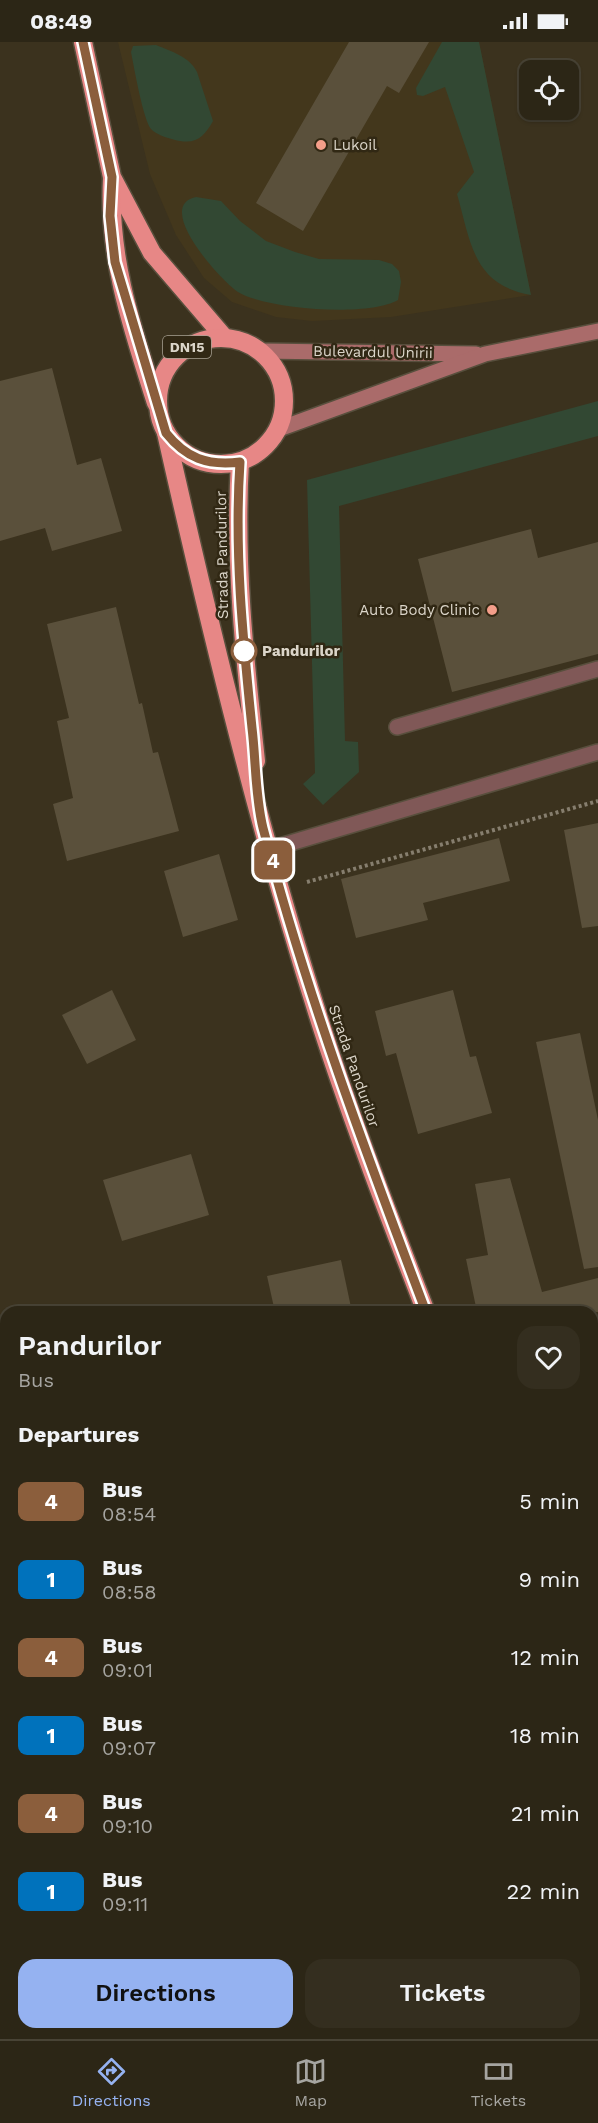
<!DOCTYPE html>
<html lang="en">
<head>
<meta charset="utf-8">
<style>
  :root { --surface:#2c2616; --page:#342e1f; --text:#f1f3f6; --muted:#a6a5a1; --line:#484335; --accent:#95b2f1 }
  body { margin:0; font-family:"Work Sans",sans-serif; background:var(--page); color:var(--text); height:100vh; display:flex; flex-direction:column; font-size:22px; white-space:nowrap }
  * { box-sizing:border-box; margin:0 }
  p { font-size:20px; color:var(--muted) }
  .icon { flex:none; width:33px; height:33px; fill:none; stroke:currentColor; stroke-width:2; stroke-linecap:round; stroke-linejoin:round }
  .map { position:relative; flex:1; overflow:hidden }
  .sheet { position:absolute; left:0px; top:1264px; width:598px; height:734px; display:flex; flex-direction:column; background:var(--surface); border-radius:18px 18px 0 0; box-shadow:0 2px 4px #0004,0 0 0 2px var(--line) }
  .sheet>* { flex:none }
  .badge { padding:0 12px; border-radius:9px; font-size:21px; line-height:39px }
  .controls { position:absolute; left:519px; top:18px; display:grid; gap:12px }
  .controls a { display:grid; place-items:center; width:60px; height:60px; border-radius:12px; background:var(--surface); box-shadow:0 2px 4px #0004,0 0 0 2px var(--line); font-size:30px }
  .map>.badge { position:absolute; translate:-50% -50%; box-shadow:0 0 0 3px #fff }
  h2 { padding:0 18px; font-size:22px; line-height:54px }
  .round { display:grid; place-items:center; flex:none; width:63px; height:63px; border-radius:18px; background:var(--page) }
  .summary { display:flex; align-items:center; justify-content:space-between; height:102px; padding:0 18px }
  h1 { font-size:28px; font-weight:600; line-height:45px }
  .button { display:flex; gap:12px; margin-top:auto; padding:12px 18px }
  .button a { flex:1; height:69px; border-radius:18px; background:var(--accent); color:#111; font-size:24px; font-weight:600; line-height:69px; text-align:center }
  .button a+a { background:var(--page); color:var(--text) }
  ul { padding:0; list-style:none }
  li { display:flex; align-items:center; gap:18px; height:78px; padding:0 18px }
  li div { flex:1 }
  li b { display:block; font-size:22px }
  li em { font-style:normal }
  li .badge { min-width:66px; font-weight:700; text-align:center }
  .status { display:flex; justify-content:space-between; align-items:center; height:42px; padding:0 30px; background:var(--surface); direction:ltr }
  .status svg { height:16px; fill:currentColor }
  .tab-bar { display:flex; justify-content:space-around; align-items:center; height:84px; border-top:2px solid var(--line); background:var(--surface); font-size:16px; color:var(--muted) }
  .tab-bar a { display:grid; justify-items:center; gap:3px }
  .tab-bar .active { color:var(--accent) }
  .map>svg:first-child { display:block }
</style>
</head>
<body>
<div class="status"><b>08:49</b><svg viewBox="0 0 49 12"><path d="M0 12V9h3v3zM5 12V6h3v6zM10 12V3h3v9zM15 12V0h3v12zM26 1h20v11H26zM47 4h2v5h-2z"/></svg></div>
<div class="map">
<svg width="598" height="1997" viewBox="0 0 598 1997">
  <rect width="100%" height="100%" fill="#3b321e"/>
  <g fill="#43371c">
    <path d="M118 0H479L531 253 391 275 312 279 276 275 232 260 204 236 176 193 150 132Z"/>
    <path d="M598 1460V1610L592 1596V1461Z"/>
  </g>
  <g fill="#324833">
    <path d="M442 0H479L531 253C473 243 471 201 457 152L474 130 445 45 423 54 417 53 416 46Z"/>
    <path d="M156 3C171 9 190 15 197 30L213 79C205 93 198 102 180 99 173 98 156 93 151 87 143 77 134 25 131 10L133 4Z"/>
    <path d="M196 155 221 159 240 179 266 199 295 210 319 217 379 218 392 222 399 229 401 240 398 258C369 275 268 268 238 250 221 239 153 164 196 155Z"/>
    <path d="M598 359V394L339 464 345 699 358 700 359 730 323 763 303 742 315 731 307 438Z"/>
    <path d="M0 1422 6 1425V1602L0 1603Z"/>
  </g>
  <g fill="#5a503b">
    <path d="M349 0H429L399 51 387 44 303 189 256 161Z"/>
    <path d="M52 326 77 423 101 416 122 489 52 509 45 486 0 499V339Z"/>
    <path d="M531 487 538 516 598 500V612L452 650 418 517Z"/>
    <path d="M116 565 139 662 142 661 153 711 158 710 179 789 67 819 53 762 73 756 57 679 69 676 47 582Z"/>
    <path d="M598 781V884L582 886 564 788Z"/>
    <path d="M499 796 510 839 423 861 428 878 356 896 341 837Z"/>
    <path d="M219 812 238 878 183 895 164 829Z"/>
    <path d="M112 948 136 998 87 1022 62 973Z"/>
    <path d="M453 948 470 1015 476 1014 492 1071 418 1092 396 1011 386 1014 375 969Z"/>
    <path d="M580 991 598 1078V1225L584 1227 536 1000Z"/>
    <path d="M191 1112 209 1173 122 1199 103 1138Z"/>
    <path d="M510 1136 542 1250 598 1236V1270H477L466 1217 488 1213 475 1142Z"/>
    <path d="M341 1218 352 1270H275L267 1234Z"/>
  </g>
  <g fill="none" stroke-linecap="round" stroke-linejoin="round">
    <g stroke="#584f3d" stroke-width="18">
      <g id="lane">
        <path d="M397 685 598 627"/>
        <path d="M226 1992 228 1997"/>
      </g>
    </g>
    <g stroke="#584f3d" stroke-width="18">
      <path id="street" d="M270 807 598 710"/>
    </g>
    <g stroke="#584f3d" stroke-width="18">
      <g id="secondary">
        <path d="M261 309 476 312"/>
        <path d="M279 387 485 312 598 289"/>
      </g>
    </g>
    <g stroke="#584f3d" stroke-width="21">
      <g id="highway">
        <path d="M83 0 112 135 152 211 224 295"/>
        <path d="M112 137C108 216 132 286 156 361"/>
        <circle cx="221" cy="359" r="63"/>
        <path d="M166 391C211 591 260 793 323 989 354 1084 390 1177 426 1270"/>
        <path d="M240 420C234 521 245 619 256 719"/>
        <path d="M592 1707 598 1720"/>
      </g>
    </g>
    <path stroke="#867e6e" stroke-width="4" stroke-dasharray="3 3" stroke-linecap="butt" d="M307 840 598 759"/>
    <use href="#lane" stroke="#805857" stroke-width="15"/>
    <use href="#street" stroke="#805857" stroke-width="15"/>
    <use href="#secondary" stroke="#aa6b6a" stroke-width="15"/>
    <use href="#highway" stroke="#e78786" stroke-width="18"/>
  </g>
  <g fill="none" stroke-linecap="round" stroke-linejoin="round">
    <g stroke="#fff" stroke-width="14">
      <path id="line" d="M83 0 112 135 110 174 115 220 166 391C186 416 207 424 240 420 234 510 243 597 252 686 256 719 255 754 263 786 306 951 366 1111 426 1270"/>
    </g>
    <use href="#line" stroke="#8b5e3c" stroke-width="9"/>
  </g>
  <g fill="#f49e8a" stroke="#312814" stroke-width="2">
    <circle cx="321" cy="103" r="6"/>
    <circle cx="492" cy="568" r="6"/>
  </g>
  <circle fill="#fff" stroke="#8b5e3c" stroke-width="3" cx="244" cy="609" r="12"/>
  <g text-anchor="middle" stroke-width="5" stroke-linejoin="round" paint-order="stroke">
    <rect fill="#312814" stroke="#a8a193" stroke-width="1.5" x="163" y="294" width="48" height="22" rx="4.5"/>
    <g font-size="14" font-weight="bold" fill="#dbd5c9">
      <text x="187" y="310">DN15</text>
    </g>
    <g font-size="15" fill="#dbd5c9" stroke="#312814" text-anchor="start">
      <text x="333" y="108">Lukoil</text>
      <text x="480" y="573" text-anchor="end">Auto Body Clinic</text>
    </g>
    <g font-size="15" fill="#dbd5c9" stroke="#312814">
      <text transform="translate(373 310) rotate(1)" y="5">Bulevardul Unirii</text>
      <text transform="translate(222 513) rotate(-91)" y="5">Strada Pandurilor</text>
      <text transform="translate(354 1024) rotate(71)" y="5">Strada Pandurilor</text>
    </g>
    <g font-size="15" font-weight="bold" fill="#dbd5c9" stroke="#312814" text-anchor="start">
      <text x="262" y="614">Pandurilor</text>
    </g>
  </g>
</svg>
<div class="controls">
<a><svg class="icon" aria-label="locate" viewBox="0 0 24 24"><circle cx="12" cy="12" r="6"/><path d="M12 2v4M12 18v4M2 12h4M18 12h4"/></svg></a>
</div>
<b class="badge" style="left:273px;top:818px;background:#8b5e3c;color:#fff">4</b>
<section class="sheet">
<div class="summary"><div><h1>Pandurilor</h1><p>Bus</p></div><a class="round"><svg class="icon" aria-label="heart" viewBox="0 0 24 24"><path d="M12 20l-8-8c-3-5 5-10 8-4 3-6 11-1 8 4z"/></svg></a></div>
<h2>Departures</h2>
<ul>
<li><span class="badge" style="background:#8b5e3c;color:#fff">4</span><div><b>Bus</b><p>08:54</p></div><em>5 min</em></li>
<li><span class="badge" style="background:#0072bc;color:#fff">1</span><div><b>Bus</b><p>08:58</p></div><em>9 min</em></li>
<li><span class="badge" style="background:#8b5e3c;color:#fff">4</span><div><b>Bus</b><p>09:01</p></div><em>12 min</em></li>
<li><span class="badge" style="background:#0072bc;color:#fff">1</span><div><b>Bus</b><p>09:07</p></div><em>18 min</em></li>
<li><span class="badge" style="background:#8b5e3c;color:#fff">4</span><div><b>Bus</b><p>09:10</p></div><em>21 min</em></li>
<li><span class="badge" style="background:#0072bc;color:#fff">1</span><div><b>Bus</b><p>09:11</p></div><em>22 min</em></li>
</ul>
<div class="button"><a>Directions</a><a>Tickets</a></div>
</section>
</div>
<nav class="tab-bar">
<a class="active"><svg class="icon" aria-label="directions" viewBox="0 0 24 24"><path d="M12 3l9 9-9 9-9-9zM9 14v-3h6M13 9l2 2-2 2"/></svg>Directions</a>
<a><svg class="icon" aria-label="map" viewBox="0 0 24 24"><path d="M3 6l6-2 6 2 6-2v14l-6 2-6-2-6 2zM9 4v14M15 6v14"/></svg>Map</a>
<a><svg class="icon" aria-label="tickets" viewBox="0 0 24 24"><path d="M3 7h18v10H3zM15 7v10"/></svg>Tickets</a>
</nav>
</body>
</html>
